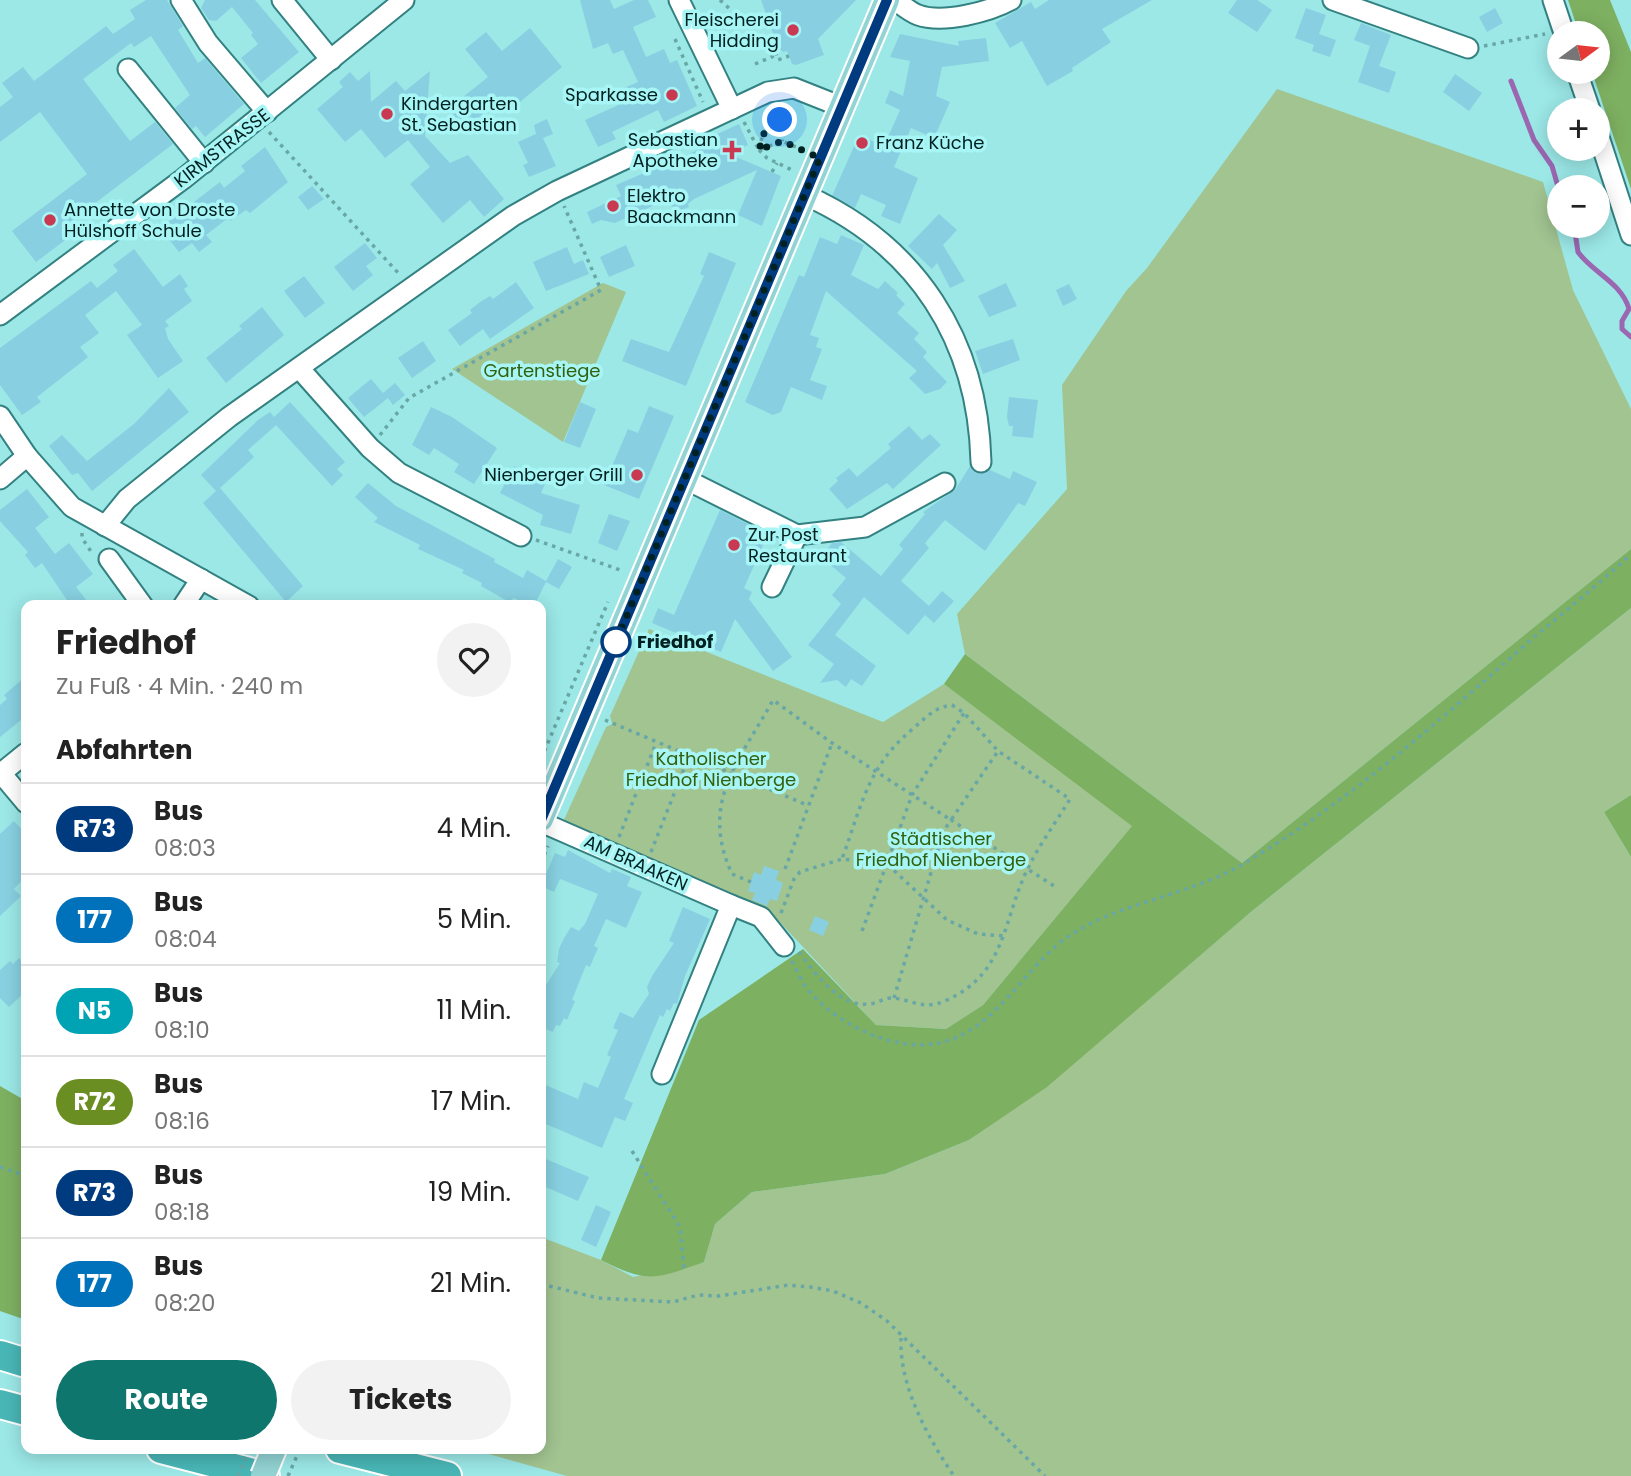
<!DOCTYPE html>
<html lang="de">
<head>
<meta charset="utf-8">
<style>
  :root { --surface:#fff; --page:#f2f2f2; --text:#222; --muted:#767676; --line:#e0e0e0; --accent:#0f766e }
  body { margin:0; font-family:Poppins,sans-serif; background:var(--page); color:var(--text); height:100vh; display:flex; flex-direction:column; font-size:26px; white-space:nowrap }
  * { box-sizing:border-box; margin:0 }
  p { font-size:23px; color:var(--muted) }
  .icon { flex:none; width:38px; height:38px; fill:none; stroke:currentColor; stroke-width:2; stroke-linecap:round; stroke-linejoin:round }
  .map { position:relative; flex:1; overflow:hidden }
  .side { position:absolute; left:21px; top:600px; width:525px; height:854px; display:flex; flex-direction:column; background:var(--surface); border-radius:14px; box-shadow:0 4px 18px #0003 }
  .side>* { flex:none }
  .badge { padding:0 14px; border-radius:23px; font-size:24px; line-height:46px }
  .needle { width:46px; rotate:75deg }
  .controls { position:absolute; left:1547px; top:21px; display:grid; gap:14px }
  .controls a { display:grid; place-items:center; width:63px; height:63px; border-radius:50%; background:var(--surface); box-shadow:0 4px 18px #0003; font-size:35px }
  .you { position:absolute; width:35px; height:35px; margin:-18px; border:5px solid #fff; border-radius:50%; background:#1a73e8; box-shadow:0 0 0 10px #1a73e833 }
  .map>.badge { position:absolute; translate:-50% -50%; box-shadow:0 0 0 4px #fff }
  h2 { padding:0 35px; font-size:26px; line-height:63px }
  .round { display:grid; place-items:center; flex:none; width:74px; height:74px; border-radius:37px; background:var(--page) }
  .overview { display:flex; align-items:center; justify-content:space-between; height:119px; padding:0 35px }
  h1 { font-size:33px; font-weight:700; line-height:52px }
  .button { display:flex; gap:14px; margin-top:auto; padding:14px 35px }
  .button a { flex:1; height:80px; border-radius:42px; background:var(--accent); color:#fff; font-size:28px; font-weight:700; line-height:80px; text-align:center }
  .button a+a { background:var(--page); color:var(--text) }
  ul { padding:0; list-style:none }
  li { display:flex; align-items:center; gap:21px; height:91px; padding:0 35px; border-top:2px solid var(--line) }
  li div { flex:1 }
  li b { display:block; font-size:26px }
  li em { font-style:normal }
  li .badge { min-width:77px; font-weight:700; text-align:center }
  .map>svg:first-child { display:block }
</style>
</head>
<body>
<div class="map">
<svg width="1631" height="1476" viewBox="0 0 1631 1476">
  <rect width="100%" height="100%" fill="#9be8e7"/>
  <g fill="#a2c491">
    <path d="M1277 89 1543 182 1573 290 1631 409V549L1242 863 965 654 957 614 1067 489 1062 385 1126 291 1147 268Z"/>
    <path d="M603 283 626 292 563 442 452 369Z"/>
    <path d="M1631 608V795L1604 812 1631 857V1476H567L471 1449H541V1237L601 1260 633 1277 704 1262 715 1224 752 1192 885 1174 969 1140 1047 1086 1252 911Z"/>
    <path d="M649 629 883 722 944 684 1133 825 983 1005 946 1029 876 1025 775 917 563 822 606 727 612 724 610 716Z"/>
  </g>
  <g fill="#7eb061">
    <path d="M1568 0H1610L1631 52V189L1592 72H1598V33H1579Z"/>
    <path d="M1631 549V608L1252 911 1047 1087 969 1140 885 1174 752 1192 715 1224 704 1262C656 1279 648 1284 601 1260L699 1020 803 949 876 1025 946 1029 983 1005 1132 826 944 684 965 654 1242 863Z"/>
    <path d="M1631 795V857L1604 812Z"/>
    <path d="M0 1086 26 1101V1320L0 1311Z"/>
  </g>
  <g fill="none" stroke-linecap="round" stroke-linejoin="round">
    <g stroke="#9a67b0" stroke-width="5">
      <path d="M1511 81 1534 140 1552 166 1559 190"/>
      <path d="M1574 226 1578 252C1593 273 1621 282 1629 309L1622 321V329L1631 337"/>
    </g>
  </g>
  <g fill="#88d0e1">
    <path d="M146 0H167L183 26 178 30 198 63 205 58 244 104 205 137 196 126 192 129 175 108 190 95 151 36 134 47 131 43 83 79 130 141 155 122 173 144 69 223 76 232 36 262 12 231 87 174 40 112 0 142V107L13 97 2 83 23 67 34 81 106 26 113 34 135 19 130 10Z"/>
    <path d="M205 0H255L299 52 261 83 241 58 258 44 251 35 253 33 232 7 216 21 209 20 201 8Z"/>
    <path d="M580 0H610L614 9 634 0H648L656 17 633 27 646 57 664 49 670 63 677 60 697 106 664 122 658 110 612 132 616 139 598 147 585 120 623 103 617 91 638 82 623 50 613 54 608 43 593 49Z"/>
    <path d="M761 0H856L818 39 824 55 796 65 792 64 787 51 783 52 777 44Z"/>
    <path d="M1049 0H1152L1102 29 1111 42 1072 68 1073 71 1047 86 1022 41 1010 48 995 23 1031 2 1035 9Z"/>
    <path d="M1237 0H1257L1272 10 1257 32 1228 13Z"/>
    <path d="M1306 8 1326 15 1319 34 1336 40 1330 57 1312 51 1314 45 1295 38Z"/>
    <path d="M1495 8 1503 23 1487 32 1479 17Z"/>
    <path d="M1361 23 1391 35 1379 66 1396 72 1389 93 1358 82 1370 46 1354 40Z"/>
    <path d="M530 28 562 67 514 107 504 96 465 129 448 109 488 77 465 49 486 32 502 51Z"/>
    <path d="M900 34 959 46 958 41 986 38 989 61 942 67 936 96 950 102 934 138 911 128 894 167 918 178 900 224 881 216 886 205 861 194 855 208 832 196 859 135 884 146 900 110 885 103 890 90 903 96 910 61 890 57Z"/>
    <path d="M370 71 371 102 396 81 405 91 430 71 425 136 450 163 468 155 504 199 484 217 470 200 443 223 410 184 430 167 408 140 385 158 361 129 345 142 317 109 343 87 339 82 350 72 358 81Z"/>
    <path d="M1455 74 1482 93 1469 111 1443 92Z"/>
    <path d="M547 119 553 134 543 138 556 166 529 177 523 165 528 163 518 142 536 134 534 125Z"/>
    <path d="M739 124 748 145 729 154 781 176 762 226 738 215 757 170 694 199 688 204 689 207 675 213 668 199 615 223 601 220 592 224 587 212 621 196 616 185 705 147 702 141Z"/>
    <path d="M265 147 288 182 250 213 246 210 230 221 228 218 206 235 212 242 199 252 192 243 179 252 160 228 220 182 224 188 245 171 241 166Z"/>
    <path d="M312 186 324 199 308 210 298 197Z"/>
    <path d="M939 214 957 230 943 245 965 281 950 288 937 263 932 269 908 246Z"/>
    <path d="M841 235 864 245 851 275 878 289 885 281 898 293 896 295 905 304 897 313 919 333 914 339 927 352 923 357 947 382 940 389 925 394 909 378 917 371 826 291 810 335 819 338 816 347 822 349 810 380 827 386 822 400 791 387 781 412 773 415 745 402 799 275 804 277 820 237 837 244Z"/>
    <path d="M365 243 377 258 366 266 373 275 353 291 334 267Z"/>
    <path d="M626 245 635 266 609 277 600 257Z"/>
    <path d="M567 247 574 264 583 260 589 274 546 291 533 262Z"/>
    <path d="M134 249 163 287 180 274 188 286 184 289 192 301 165 321 169 326 165 328 168 339 183 361 158 378 127 335 142 325 116 291 85 315 99 333 80 347 88 357 37 397 41 402 22 415 0 385V348L91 281 97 288 118 271 113 265Z"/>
    <path d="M709 252 736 263 686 386 622 361 631 339 669 352 704 276 700 274Z"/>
    <path d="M304 276 325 303 305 318 284 291Z"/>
    <path d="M516 282 534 308 490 339 483 329 460 346 448 330 472 313 470 310 480 302 490 296 493 299Z"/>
    <path d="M1006 283 1017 306 989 317 978 296Z"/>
    <path d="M1069 284 1077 299 1063 306 1056 290Z"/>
    <path d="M262 307 284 335 226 383 206 358 242 329 239 326Z"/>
    <path d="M1013 339 1020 360 983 374 975 351Z"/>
    <path d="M423 341 436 361 412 378 398 358Z"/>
    <path d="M371 379 383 393 395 383 405 395 393 405 388 398 364 417 348 398Z"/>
    <path d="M169 388 189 412 92 491 78 473 72 475 49 446 62 435 87 461 134 424Z"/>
    <path d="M1009 397 1038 400 1033 438 1012 436 1013 426H1009L1007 417Z"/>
    <path d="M290 402 345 462 337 469 343 475 332 486 276 425 248 450 254 457 220 488 303 586 286 602 203 503 216 491 201 475 258 420 270 412 274 417Z"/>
    <path d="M580 402 596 409 580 448 564 442Z"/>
    <path d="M649 406 674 416 639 499 604 485 628 429 638 433Z"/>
    <path d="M431 407 452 417 497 448 474 484 454 472 459 464 434 448 429 455 412 445Z"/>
    <path d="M909 426 922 440 930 434 941 445 893 489 887 483 847 509 829 489 838 481 836 478 849 468 857 477 891 448 888 444Z"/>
    <path d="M514 466 526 473 529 467 548 477 541 493 580 505 571 534 540 525 543 515 500 493Z"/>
    <path d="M970 466 976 473 990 470 1010 479 1013 471 1037 482 1025 506 1018 503 985 551 945 520 925 543 929 548 901 581 929 606 942 591 954 601 934 623 925 615 908 635 864 597 835 635 876 666 862 686 851 679 846 687 837 680 820 683 834 664 808 645 841 604 832 595 846 578 821 557 832 543 841 542 881 576 903 549 899 545 925 514 923 512 955 490Z"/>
    <path d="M368 483 396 506 495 559 494 562 523 578 527 570 546 581 558 559 572 567 559 589 546 582 534 606 513 598 511 603 481 586 482 583 462 573 464 570 418 549 420 545 374 522 378 518 355 497Z"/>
    <path d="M27 489 49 517 35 528 55 554 69 543 93 574 76 587 91 606H71L42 563 35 568 25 555 28 552 0 521V510Z"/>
    <path d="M720 510 768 534 744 588 752 592 749 599 792 657 773 671 735 619 721 652 652 623 658 608 674 615Z"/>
    <path d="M609 514 630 521 617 551 598 543Z"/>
    <path d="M26 676V716L0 737V705L7 699 4 695Z"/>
    <path d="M14 821 26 834V876L14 889 21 896 0 916V834Z"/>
    <path d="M568 850 610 873 612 869 631 877 627 886 642 892 626 928 606 919 594 946 598 948 594 957 590 967 586 965 572 1000 575 1001 567 1020 564 1018 560 1026 556 1025 553 1032 541 1027V993L560 963 557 962 559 949 564 938 571 927 579 931 585 924 598 894 560 879 554 892 541 886 555 853 565 857Z"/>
    <path d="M764 866 779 871 776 880 783 883 777 901 770 899 767 906 752 900 755 893 748 891 754 872 761 875Z"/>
    <path d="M683 907 710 919 685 976 677 1004 674 1003 670 1011 667 1009 663 1017 660 1015 624 1099 633 1103 625 1121 615 1117 602 1148 541 1122V1083L578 1099 584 1082 598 1088 611 1057 607 1055 618 1030 613 1028 620 1012 633 1018 649 994 647 987 652 976 674 943 669 941Z"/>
    <path d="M815 916 829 922 823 936 809 930Z"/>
    <path d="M19 958 26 966V991L9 1007 0 998V970L10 961 13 964Z"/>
    <path d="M541 1157 589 1177 578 1201 541 1185Z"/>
    <path d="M596 1205 611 1212 596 1247 581 1240Z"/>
  </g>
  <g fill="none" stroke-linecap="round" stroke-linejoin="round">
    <g stroke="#338181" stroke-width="23">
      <g id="minor">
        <path d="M181 0 208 43 267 112"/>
        <path d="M282 0 331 60"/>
        <path d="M679 0 732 109"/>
        <path d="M895 0C902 5 910 12 918 15 943 24 989 12 1011 0"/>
        <path d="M1333 0 1468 48"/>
        <path d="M1553 0 1564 33"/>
        <path d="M128 69 204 163"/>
        <path d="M1577 72 1590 110"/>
        <path d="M1598 134 1631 235"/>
        <path d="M805 195C917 245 978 340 981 462"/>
        <path d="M0 315 183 179 404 0"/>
        <path d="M299 368 370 448 399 473 521 536"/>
        <path d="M0 416 27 456 72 507 249 606"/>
        <path d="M0 479 27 456"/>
        <path d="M685 479 797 535 865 527 945 483"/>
        <path d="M105 526 127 499 229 417 513 216 557 191 768 92 794 88 842 107"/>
        <path d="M109 559 143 606"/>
        <path d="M772 587 797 535"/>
        <path d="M183 606 201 579"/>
        <path d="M1 773 26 803"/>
        <path d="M0 774 26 753"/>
        <path d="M541 822 731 905 662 1074"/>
        <path d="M731 905 761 917 784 946"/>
      </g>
    </g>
    <g stroke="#fff" stroke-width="28">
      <path id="major" d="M541 819 887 0"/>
    </g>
    <g stroke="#fff" stroke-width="32">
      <g id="highway">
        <path d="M0 1355 26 1363"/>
        <path d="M0 1404 26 1411"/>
        <path d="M161 1449 265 1476"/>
        <path d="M340 1449 447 1476"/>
      </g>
    </g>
    <g stroke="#68a7a6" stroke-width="3.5" stroke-dasharray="3.5 5" stroke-linecap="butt">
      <path d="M720 0 731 10"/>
      <path d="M675 39 703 102"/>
      <path d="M1484 46 1545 34"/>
      <path d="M781 48 775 50 778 60 789 56"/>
      <path d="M755 64 776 55"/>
      <path d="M744 122 759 150 782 141 803 150"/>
      <path d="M781 123 784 134 782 141"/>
      <path d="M269 132 401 276"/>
      <path d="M758 149 766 127 780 120"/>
      <path d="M759 150 767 158 792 170"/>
      <path d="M772 172 777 163"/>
      <path d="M380 435 409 398 601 290 564 206"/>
      <path d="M82 533V538L92 553"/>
      <path d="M536 540 623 571"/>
      <path d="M605 720 807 805"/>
      <path d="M541 759 608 602"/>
      <path d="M619 837 656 743"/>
      <path d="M651 852 689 756"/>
      <path d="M541 863 548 846"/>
      <path d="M785 869 832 743"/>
      <path d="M751 882 732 874C699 802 739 762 773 700L832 743 951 820 998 751"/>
      <path d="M781 913 794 879 800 872 842 859 887 864 947 920 978 934 1005 936"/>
      <path d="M862 931 912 795 964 713"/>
      <path d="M799 952C815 973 839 1008 870 1004 877 1003 883 999 890 998 911 998 922 1012 947 1000 1007 973 1003 918 1028 868 1040 844 1056 822 1070 799L998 751 964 713 952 705C936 707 927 716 915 727 868 765 862 804 842 859"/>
      <path d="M792 961C798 972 802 984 811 993 840 1026 895 1052 939 1043 998 1030 1024 965 1072 934 1124 901 1188 896 1243 864 1341 807 1430 729 1515 654 1553 620 1594 589 1631 554"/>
      <path d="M894 998 943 832 951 820 1054 886"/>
      <path d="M632 1151 680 1227 684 1268"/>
      <path d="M0 1167 26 1176"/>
      <path d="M541 1284 598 1298 673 1302 698 1295 719 1296 788 1285 810 1287 833 1291 861 1303 887 1321 1045 1476"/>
      <path d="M901 1338C899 1386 928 1438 954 1476"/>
      <path d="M288 1476 300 1449"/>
    </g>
    <use href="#minor" stroke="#fff" stroke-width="19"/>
    <use href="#major" stroke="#92d3d3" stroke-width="24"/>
    <use href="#highway" stroke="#49b6b6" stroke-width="28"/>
    <g stroke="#fff" stroke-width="28" stroke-linecap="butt">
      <path id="major-bridge" d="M263 1476 274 1449"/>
    </g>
    <path stroke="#68a7a6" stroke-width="3.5" stroke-dasharray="3.5 5" stroke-linecap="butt" d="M238 1476 249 1449"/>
    <use href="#major-bridge" stroke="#92d3d3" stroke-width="24"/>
  </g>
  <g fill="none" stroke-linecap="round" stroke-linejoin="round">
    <g stroke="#fff" stroke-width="16">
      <path id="line" d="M541 820 887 0"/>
    </g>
    <use href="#line" stroke="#003b80" stroke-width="10"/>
    <path stroke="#002121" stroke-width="7" stroke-dasharray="0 12.6" d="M616 642 614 646 820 158 782 141 759 150 766 127 780 120"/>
  </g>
  <g fill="#c93952" stroke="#a8f5f5" stroke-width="2.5">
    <circle cx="793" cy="30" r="7"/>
    <circle cx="672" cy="95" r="7"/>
    <circle cx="387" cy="114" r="7"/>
    <circle cx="862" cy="143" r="7"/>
    <path d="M728.5 139.5h7v7h7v7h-7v7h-7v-7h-7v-7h7z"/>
    <circle cx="613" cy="206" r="7"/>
    <circle cx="50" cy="220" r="7"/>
    <circle cx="637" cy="475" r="7"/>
    <circle cx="734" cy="545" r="7"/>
  </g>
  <circle fill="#fff" stroke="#003b80" stroke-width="3.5" cx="616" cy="642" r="14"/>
  <g text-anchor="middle" stroke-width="7" stroke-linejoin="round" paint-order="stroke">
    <g font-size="18" fill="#002121" stroke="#a8f5f5" text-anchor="start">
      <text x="779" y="26" text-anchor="end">Fleischerei<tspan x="779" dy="21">Hidding</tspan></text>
      <text x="658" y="101" text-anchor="end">Sparkasse</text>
      <text x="401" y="110">Kindergarten<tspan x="401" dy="21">St. Sebastian</tspan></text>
      <text x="718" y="146" text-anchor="end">Sebastian<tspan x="718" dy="21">Apotheke</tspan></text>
      <text x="876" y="149">Franz Küche</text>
      <text x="627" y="202">Elektro<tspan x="627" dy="21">Baackmann</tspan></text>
      <text x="64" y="216">Annette von Droste<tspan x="64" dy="21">Hülshoff Schule</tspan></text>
      <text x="623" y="481" text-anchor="end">Nienberger Grill</text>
      <text x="748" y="541">Zur Post<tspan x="748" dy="21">Restaurant</tspan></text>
    </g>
    <g font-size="18" fill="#002121" stroke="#a8f5f5">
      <text transform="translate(222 148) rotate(-38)" y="6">KIRMSTRASSE</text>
      <text transform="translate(636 863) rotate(24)" y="6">AM BRAAKEN</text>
    </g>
    <g font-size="18" fill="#32610e" stroke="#a8f5f5">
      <text x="542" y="377">Gartenstiege</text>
      <text x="711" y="765">Katholischer<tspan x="711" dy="21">Friedhof Nienberge</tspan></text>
      <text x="941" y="845">Städtischer<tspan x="941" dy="21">Friedhof Nienberge</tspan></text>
    </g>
    <g font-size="18" font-weight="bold" fill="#002121" stroke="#a8f5f5" text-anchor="start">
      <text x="637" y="648">Friedhof</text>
    </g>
  </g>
</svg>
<div class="controls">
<a><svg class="needle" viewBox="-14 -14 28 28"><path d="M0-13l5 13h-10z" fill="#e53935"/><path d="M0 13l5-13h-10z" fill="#767676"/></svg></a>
<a>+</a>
<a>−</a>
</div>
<div class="you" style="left:780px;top:120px"></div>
<section class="side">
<div class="overview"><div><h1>Friedhof</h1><p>Zu Fuß · 4 Min. · 240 m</p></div><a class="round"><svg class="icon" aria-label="heart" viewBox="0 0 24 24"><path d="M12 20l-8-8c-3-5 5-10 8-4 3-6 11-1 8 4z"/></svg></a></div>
<h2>Abfahrten</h2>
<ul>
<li><span class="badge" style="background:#003b80;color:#fff">R73</span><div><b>Bus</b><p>08:03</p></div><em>4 Min.</em></li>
<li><span class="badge" style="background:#0072bc;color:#fff">177</span><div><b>Bus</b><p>08:04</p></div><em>5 Min.</em></li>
<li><span class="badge" style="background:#00a3b4;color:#fff">N5</span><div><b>Bus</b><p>08:10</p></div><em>11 Min.</em></li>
<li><span class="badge" style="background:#6b8e23;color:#fff">R72</span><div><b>Bus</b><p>08:16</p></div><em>17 Min.</em></li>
<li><span class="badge" style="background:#003b80;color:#fff">R73</span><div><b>Bus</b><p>08:18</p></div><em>19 Min.</em></li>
<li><span class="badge" style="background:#0072bc;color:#fff">177</span><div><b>Bus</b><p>08:20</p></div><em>21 Min.</em></li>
</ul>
<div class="button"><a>Route</a><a>Tickets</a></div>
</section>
</div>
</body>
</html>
